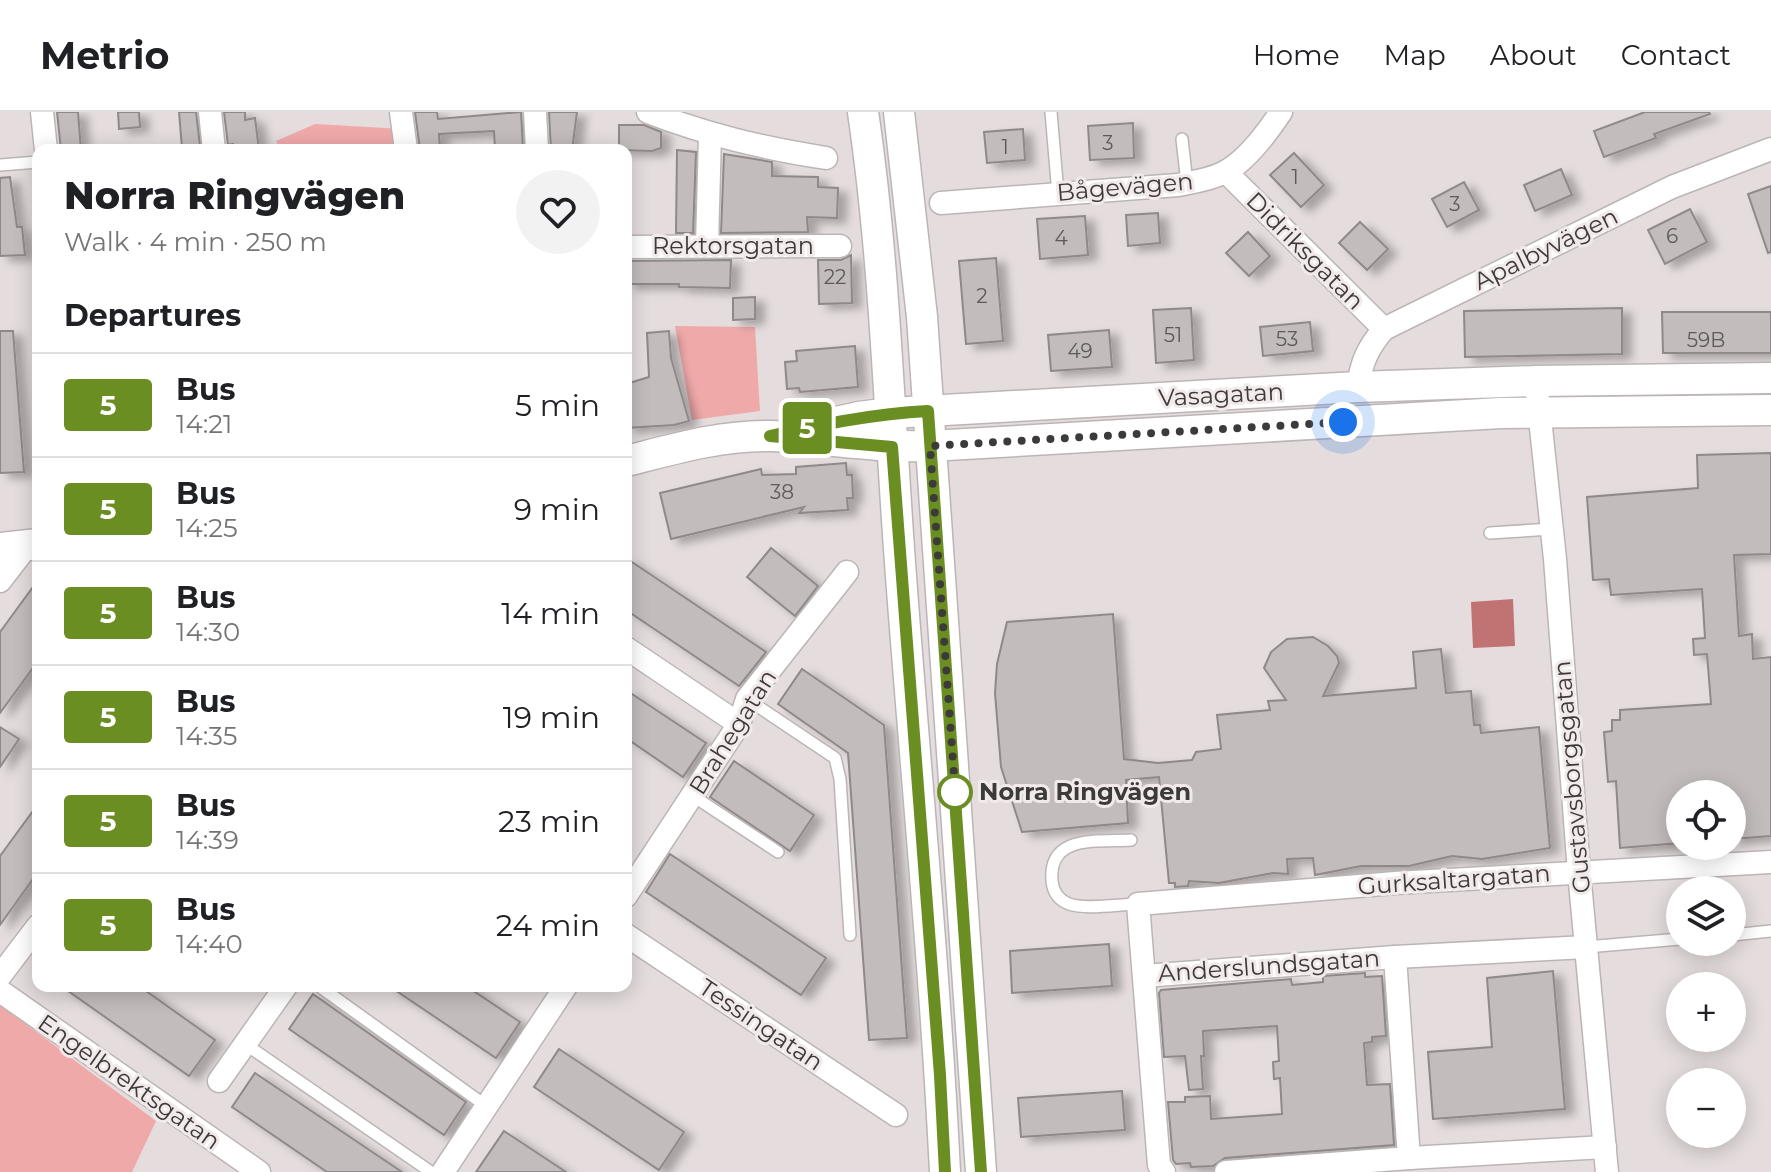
<!DOCTYPE html>
<html lang="en">
<head>
<meta charset="utf-8">
<style>
  :root { --surface:#fff; --page:#f2f2f2; --text:#202124; --muted:#757577; --line:#e0e0e0 }
  body { margin:0; font-family:Montserrat,sans-serif; background:var(--page); color:var(--text); height:100vh; display:flex; flex-direction:column; font-size:30px; white-space:nowrap }
  * { box-sizing:border-box; margin:0 }
  p { font-size:26px; color:var(--muted) }
  .icon { flex:none; width:44px; height:44px; fill:none; stroke:currentColor; stroke-width:2; stroke-linecap:round; stroke-linejoin:round }
  .map { position:relative; flex:1; overflow:hidden }
  .side { position:absolute; left:32px; top:32px; width:600px; height:848px; display:flex; flex-direction:column; background:var(--surface); border-radius:16px; box-shadow:0 4px 20px #0003 }
  .side>* { flex:none }
  .badge { padding:0 16px; border-radius:6px; font-size:28px; line-height:52px }
  .tools { position:absolute; left:1666px; top:668px; display:grid; gap:16px }
  .tools a { display:grid; place-items:center; width:80px; height:80px; border-radius:50%; background:var(--surface); box-shadow:0 4px 20px #0003; font-size:40px }
  .you { position:absolute; width:40px; height:40px; margin:-20px; border:6px solid #fff; border-radius:50%; background:#1a73e8; box-shadow:0 0 0 12px #1a73e833 }
  .map>.badge { position:absolute; translate:-50% -50%; box-shadow:0 0 0 4px #fff }
  h2 { padding:0 32px; font-size:30px; line-height:72px }
  .round { display:grid; place-items:center; flex:none; width:84px; height:84px; border-radius:42px; background:var(--page) }
  .head { display:flex; align-items:center; justify-content:space-between; height:136px; padding:0 32px }
  h1 { font-size:38px; font-weight:800; line-height:60px }
  ul { padding:0; list-style:none }
  li { display:flex; align-items:center; gap:24px; height:104px; padding:0 32px; border-top:2px solid var(--line) }
  li div { flex:1 }
  li b { display:block; font-size:30px }
  li em { font-style:normal }
  li .badge { min-width:88px; font-weight:700; text-align:center }
  header { display:flex; align-items:center; gap:48px; box-sizing:border-box; height:112px; padding:0 40px; background:var(--surface); border-bottom:2px solid var(--line) }
  header strong { font-size:38px }
  nav { display:flex; gap:44px; margin-inline-start:auto; font-size:28px }
  .map>svg:first-child { display:block }
</style>
</head>
<body>
<header>
<strong>Metrio</strong>
<nav><a>Home</a><a>Map</a><a>About</a><a>Contact</a></nav>
</header>
<div class="map">
<svg width="1771" height="1060" viewBox="0 0 1771 1060">
  <defs>
    <filter id="shadow"><feDropShadow dx="9" dy="5" stdDeviation="4" flood-color="#0004"/></filter>
  </defs>
  <rect width="100%" height="100%" fill="#e5dddd"/>
  <g fill="#efa9a9">
    <path d="M315 12 403 17 402 38H280L276 29Z"/>
    <path d="M675 214 755 215 760 299 692 308Z"/>
    <path d="M0 893 156 1009 132 1060H0Z"/>
  </g>
  <path fill="#c17273" d="M1513 487 1515 534 1473 536 1471 490Z"/>
  <g fill="#c3bcbc" stroke="#908989" stroke-width="2" filter="url(#shadow)">
    <path d="M57 0H78L81 38H61Z"/>
    <path d="M118 0H139L140 15 119 17Z"/>
    <path d="M179 0H196L200 34 182 36Z"/>
    <path d="M224 0H245V8L255 6 259 38H234L233 32 228 33Z"/>
    <path d="M415 0H437L438 7 521 0 523 38H495L494 19 439 22 440 38H420Z"/>
    <path d="M549 0H577L572 38H551Z"/>
    <path d="M1645 0H1709L1710 2 1654 22 1656 26 1604 45 1594 19Z"/>
    <path d="M1133 11 1134 46 1090 48 1088 14Z"/>
    <path d="M619 13H644L661 20V36L652 39 619 38Z"/>
    <path d="M1023 17 1025 48 987 51 984 20Z"/>
    <path d="M677 38 696 40 693 121H676Z"/>
    <path d="M1294 41 1324 73 1301 95 1270 63Z"/>
    <path d="M724 42 772 50V64L818 65V75L838 76 837 106 807 105 808 120 721 121Z"/>
    <path d="M1561 57 1572 83 1535 99 1524 73Z"/>
    <path d="M10 65 17 115H22L25 143 0 144V66Z"/>
    <path d="M1464 70 1479 98 1447 115 1432 87Z"/>
    <path d="M1771 74V140L1768 141 1748 82Z"/>
    <path d="M1690 97 1707 130 1665 152 1648 118Z"/>
    <path d="M1158 101 1160 131 1128 134 1126 103Z"/>
    <path d="M1085 104 1088 143 1040 147 1037 107Z"/>
    <path d="M1360 110 1388 137 1367 158 1339 131Z"/>
    <path d="M1248 120 1270 144 1249 164 1226 141Z"/>
    <path d="M851 143 852 191 819 192 818 148H841Z"/>
    <path d="M996 146 1003 229 966 232 959 149Z"/>
    <path d="M731 148 730 176 679 175V172H626V149Z"/>
    <path d="M755 185V207L733 208V186Z"/>
    <path d="M1191 196 1194 248 1156 251 1153 198Z"/>
    <path d="M1622 196V242L1465 245 1464 199Z"/>
    <path d="M1662 200H1771V241H1663Z"/>
    <path d="M1310 210 1313 239 1263 244 1260 215Z"/>
    <path d="M1109 218 1112 255 1051 259 1048 223Z"/>
    <path d="M0 219H13L24 360 0 361Z"/>
    <path d="M669 219 671 246 689 309 674 313 626 316V272L649 265 647 221Z"/>
    <path d="M855 234 858 275 800 280 799 276 787 277 785 250 797 249 796 239Z"/>
    <path d="M1771 341V442L1734 443 1739 524 1752 522 1753 547 1771 545V724L1732 727V682H1680V731L1620 736 1616 669 1608 670 1604 620 1612 619V608H1620V598L1711 592 1707 542 1694 543 1693 527 1705 526 1702 477 1611 483 1609 467 1593 468 1587 385 1698 376 1697 343Z"/>
    <path d="M846 351 847 363H852L853 386H847L848 398 799 401 804 395 671 427 660 381 761 357 762 363 796 362V355Z"/>
    <path d="M771 436 818 474 795 504 747 465Z"/>
    <path d="M626 446 766 540 739 574 626 498Z"/>
    <path d="M38 468V549L0 601V520Z"/>
    <path d="M1113 502 1124 647 1158 651 1192 648 1196 640 1221 637 1217 603 1270 598 1268 589 1286 588 1264 556 1271 540 1287 527 1313 525 1328 534 1337 544 1339 551 1323 584 1416 576 1413 540 1441 537 1446 581 1471 579 1474 613H1480L1481 621 1539 615 1550 736 1482 747 1452 744 1409 754H1361L1315 763 1313 746 1287 747 1288 762 1273 761 1219 771 1189 769 1188 774 1175 775V771H1169L1159 665 1126 668 1128 711 1022 720 1001 655 995 581 997 552 1007 510Z"/>
    <path d="M802 557 884 613 907 926 869 928 848 641 778 592Z"/>
    <path d="M626 578 706 631 683 665 626 626Z"/>
    <path d="M0 615 19 627 0 655Z"/>
    <path d="M734 649 814 703 790 739 710 685Z"/>
    <path d="M38 692V760L0 813V744Z"/>
    <path d="M670 742 826 846 801 883 646 780Z"/>
    <path d="M1109 832 1112 874 1012 881 1010 839Z"/>
    <path d="M1553 859 1565 997 1433 1007 1428 940 1492 935 1487 866Z"/>
    <path d="M1365 861V865L1382 864 1386 924 1372 925V930L1364 931 1367 973 1390 972 1394 1033 1225 1046 1213 1054 1191 1055 1190 1051 1176 1052 1173 1048 1168 990H1185V985L1210 984 1211 1007 1282 1002 1280 966 1274 967 1273 950 1279 949 1277 914 1203 919 1204 944H1201L1203 977 1189 978 1185 944 1164 945 1159 881 1161 878 1291 867 1292 873 1323 870V864Z"/>
    <path d="M61 874H139L215 928 189 964Z"/>
    <path d="M389 874H466L520 910 496 946Z"/>
    <path d="M313 882 466 990 444 1023 289 917Z"/>
    <path d="M559 937 684 1020 659 1058 534 975Z"/>
    <path d="M255 961 402 1060H327L232 995Z"/>
    <path d="M1122 979 1125 1018 1021 1025 1018 986Z"/>
    <path d="M504 1019 566 1060H476Z"/>
  </g>
  <g fill="none" stroke-linecap="round" stroke-linejoin="round">
    <g stroke="#bcb5b5" stroke-width="14">
      <g id="lane">
        <path d="M1051 0 1058 82"/>
        <path d="M1182 27 1187 71"/>
        <path d="M0 53 38 50"/>
        <path d="M1490 421 1551 417"/>
        <path d="M747 587 835 646 840 667 850 823"/>
        <path d="M693 684 778 740"/>
        <path d="M1131 728C1098 730 1048 722 1052 769 1053 780 1059 788 1069 792 1086 798 1120 792 1138 792"/>
        <path d="M1732 823 1771 819"/>
        <path d="M1586 835 1680 827"/>
        <path d="M319 874 486 994"/>
        <path d="M245 932 431 1060"/>
      </g>
    </g>
    <g stroke="#bcb5b5" stroke-width="25">
      <g id="street">
        <path d="M42 0 46 38"/>
        <path d="M210 0 214 38"/>
        <path d="M401 0 406 38"/>
        <path d="M535 0 537 38"/>
        <path d="M648 0C708 23 762 36 826 46"/>
        <path d="M1226 60 1384 217"/>
        <path d="M941 91 1178 73C1193 70 1209 68 1223 61 1246 50 1267 21 1281 0"/>
        <path d="M707 134 710 23"/>
        <path d="M626 135 840 134"/>
        <path d="M1536 269 1555 447 1579 760 1607 1060"/>
        <path d="M1358 275C1361 251 1368 235 1384 217L1672 75 1771 37"/>
        <path d="M0 469 27 434"/>
        <path d="M626 536 739 612"/>
        <path d="M626 784 739 612 747 587 847 460"/>
        <path d="M626 823 896 1003"/>
        <path d="M0 864 38 814"/>
        <path d="M1144 864 1395 845 1586 835"/>
        <path d="M0 879 259 1060"/>
        <path d="M219 969 286 874"/>
        <path d="M1409 1046 1605 1035"/>
        <path d="M443 1060 566 874"/>
        <path d="M1164 1060 1159 1053 1138 792 1395 771 1771 750"/>
        <path d="M1226 1060 1409 1046 1395 845"/>
      </g>
    </g>
    <g stroke="#bcb5b5" stroke-width="33">
      <g id="secondary">
        <path d="M863 0C885 149 889 301 900 451 915 654 935 857 945 1060"/>
        <path d="M899 0 922 205 981 1060"/>
        <path d="M800 318 859 305 890 301 1358 275 1536 269 1771 266"/>
        <path d="M626 349C674 337 721 323 771 324 824 326 877 336 930 334L1501 301 1771 298"/>
        <path d="M0 436 38 432"/>
      </g>
    </g>
    <use href="#lane" stroke="#fff" stroke-width="11"/>
    <use href="#street" stroke="#fff" stroke-width="22"/>
    <use href="#secondary" stroke="#fff" stroke-width="30"/>
  </g>
  <g fill="none" stroke-linecap="round" stroke-linejoin="round">
    <g stroke="#fff" stroke-width="18">
      <path id="line" d="M945 1060 940 963 892 335 770 324C824 312 873 302 928 299L981 1060"/>
    </g>
    <use href="#line" stroke="#6b8e23" stroke-width="12"/>
    <path stroke="#3d3a3a" stroke-width="8" stroke-dasharray="0 14.4" d="M955 680 956 691 930 334 1343 310"/>
  </g>
  <circle fill="#fff" stroke="#6b8e23" stroke-width="4" cx="955" cy="680" r="16"/>
  <g text-anchor="middle" stroke-width="6" stroke-linejoin="round" paint-order="stroke">
    <g font-size="20" fill="#5e5a5a">
      <text x="1108" y="38">3</text>
      <text x="1005" y="42">1</text>
      <text x="1295" y="72">1</text>
      <text x="1455" y="99">3</text>
      <text x="1672" y="131">6</text>
      <text x="1061" y="133">4</text>
      <text x="835" y="172">22</text>
      <text x="982" y="191">2</text>
      <text x="1173" y="230">51</text>
      <text x="1287" y="234">53</text>
      <text x="1706" y="235">59B</text>
      <text x="1080" y="246">49</text>
      <text x="782" y="387">38</text>
    </g>
    <g font-size="24" fill="#3d3a3a" stroke="#f2eaea">
      <text transform="translate(1125 75) rotate(-5)" y="8">Bågevägen</text>
      <text x="733" y="142">Rektorsgatan</text>
      <text transform="translate(1546 137) rotate(-26)" y="8">Apalbyvägen</text>
      <text transform="translate(1305 139) rotate(45)" y="8">Didriksgatan</text>
      <text transform="translate(1221 283) rotate(-3)" y="8">Vasagatan</text>
      <text transform="translate(733 620) rotate(-58)" y="8">Brahegatan</text>
      <text transform="translate(1572 665) rotate(-95)" y="8">Gustavsborgsgatan</text>
      <text transform="translate(1454 768) rotate(-4)" y="8">Gurksaltargatan</text>
      <text transform="translate(1269 854) rotate(-4)" y="8">Anderslundsgatan</text>
      <text transform="translate(761 913) rotate(34)" y="8">Tessingatan</text>
      <text transform="translate(129 970) rotate(35)" y="8">Engelbrektsgatan</text>
    </g>
    <g font-size="24" font-weight="bold" fill="#3d3a3a" stroke="#f2eaea" text-anchor="start">
      <text x="979" y="688">Norra Ringvägen</text>
    </g>
  </g>
</svg>
<div class="tools">
<a><svg class="icon" aria-label="locate" viewBox="0 0 24 24"><circle cx="12" cy="12" r="6"/><path d="M12 2v4M12 18v4M2 12h4M18 12h4"/></svg></a>
<a><svg class="icon" aria-label="layers" viewBox="0 0 24 24"><path d="M12 4l9 5-9 5-9-5zM3 14l9 5 9-5"/></svg></a>
<a>+</a>
<a>−</a>
</div>
<div class="you" style="left:1343px;top:310px"></div>
<b class="badge" style="left:807px;top:316px;background:#6b8e23;color:#fff">5</b>
<section class="side">
<div class="head"><div><h1>Norra Ringvägen</h1><p>Walk · 4 min · 250 m</p></div><a class="round"><svg class="icon" aria-label="heart" viewBox="0 0 24 24"><path d="M12 20l-8-8c-3-5 5-10 8-4 3-6 11-1 8 4z"/></svg></a></div>
<h2>Departures</h2>
<ul>
<li><span class="badge" style="background:#6b8e23;color:#fff">5</span><div><b>Bus</b><p>14:21</p></div><em>5 min</em></li>
<li><span class="badge" style="background:#6b8e23;color:#fff">5</span><div><b>Bus</b><p>14:25</p></div><em>9 min</em></li>
<li><span class="badge" style="background:#6b8e23;color:#fff">5</span><div><b>Bus</b><p>14:30</p></div><em>14 min</em></li>
<li><span class="badge" style="background:#6b8e23;color:#fff">5</span><div><b>Bus</b><p>14:35</p></div><em>19 min</em></li>
<li><span class="badge" style="background:#6b8e23;color:#fff">5</span><div><b>Bus</b><p>14:39</p></div><em>23 min</em></li>
<li><span class="badge" style="background:#6b8e23;color:#fff">5</span><div><b>Bus</b><p>14:40</p></div><em>24 min</em></li>
</ul>
</section>
</div>
</body>
</html>
